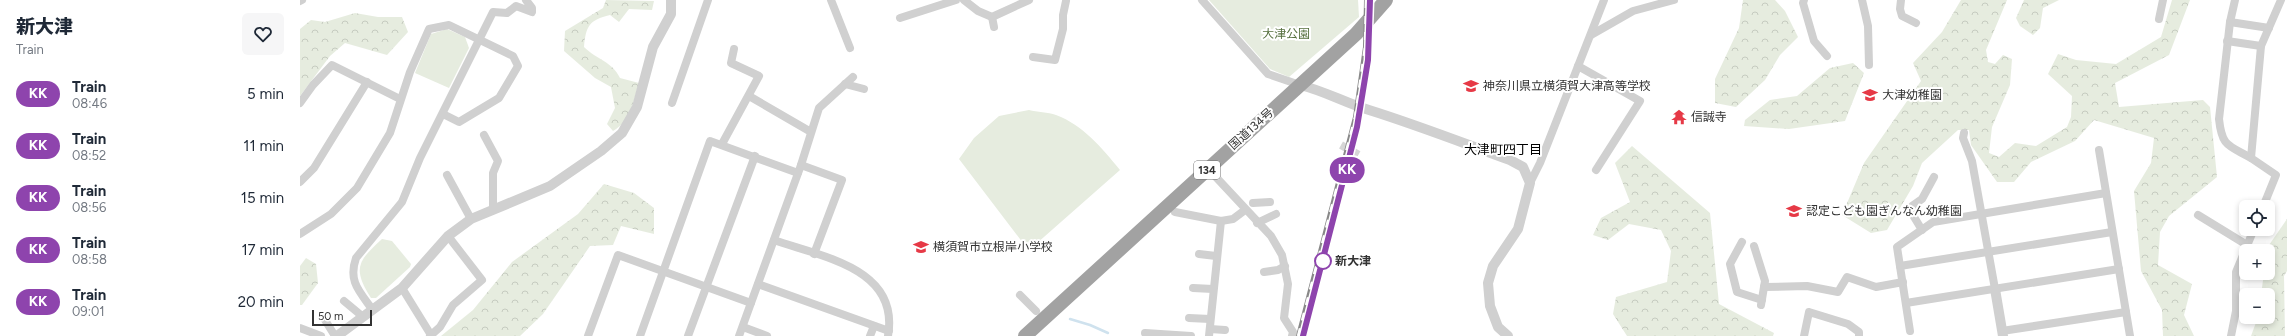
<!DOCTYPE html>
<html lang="en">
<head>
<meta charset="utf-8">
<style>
  :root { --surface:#fff; --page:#f6f6f7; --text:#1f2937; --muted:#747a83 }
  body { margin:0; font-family:Figtree,"Noto Sans JP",sans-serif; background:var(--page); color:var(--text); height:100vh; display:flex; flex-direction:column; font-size:15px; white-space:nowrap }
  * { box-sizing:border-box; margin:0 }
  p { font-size:13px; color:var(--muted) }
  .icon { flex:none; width:22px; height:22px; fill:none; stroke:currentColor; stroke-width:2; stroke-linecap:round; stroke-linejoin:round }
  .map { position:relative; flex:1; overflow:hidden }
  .panel { display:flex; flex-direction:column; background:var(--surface); width:300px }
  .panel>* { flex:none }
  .badge { padding:0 8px; border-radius:13px; font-size:14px; line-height:26px }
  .tools { position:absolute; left:1939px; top:200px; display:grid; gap:8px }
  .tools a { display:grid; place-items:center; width:36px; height:36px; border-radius:6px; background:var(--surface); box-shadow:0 2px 6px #0003; font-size:20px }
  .scale { position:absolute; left:12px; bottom:10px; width:60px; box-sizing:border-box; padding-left:4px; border:2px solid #333; border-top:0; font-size:11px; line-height:14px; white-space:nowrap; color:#333; -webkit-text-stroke:3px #fff; paint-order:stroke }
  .map>.badge { position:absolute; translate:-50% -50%; box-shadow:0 0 0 2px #fff }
  .round { display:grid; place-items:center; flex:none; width:42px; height:42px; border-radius:6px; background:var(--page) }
  .overview { display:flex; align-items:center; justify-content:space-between; height:68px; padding:0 16px }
  h1 { font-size:19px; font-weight:800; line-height:30px }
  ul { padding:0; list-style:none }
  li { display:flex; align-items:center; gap:12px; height:52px; padding:0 16px }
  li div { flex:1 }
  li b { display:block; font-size:15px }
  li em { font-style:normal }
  li .badge { min-width:44px; font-weight:700; text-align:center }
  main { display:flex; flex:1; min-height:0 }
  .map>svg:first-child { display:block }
</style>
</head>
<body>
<main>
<section class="panel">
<div class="overview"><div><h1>新大津</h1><p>Train</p></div><a class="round"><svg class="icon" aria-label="heart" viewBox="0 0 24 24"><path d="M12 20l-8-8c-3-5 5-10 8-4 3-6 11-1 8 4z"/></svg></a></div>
<ul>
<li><span class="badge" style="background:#8e44ad;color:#fff">KK</span><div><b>Train</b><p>08:46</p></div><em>5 min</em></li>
<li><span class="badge" style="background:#8e44ad;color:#fff">KK</span><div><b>Train</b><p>08:52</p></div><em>11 min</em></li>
<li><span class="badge" style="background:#8e44ad;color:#fff">KK</span><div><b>Train</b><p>08:56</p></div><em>15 min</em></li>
<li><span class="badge" style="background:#8e44ad;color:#fff">KK</span><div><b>Train</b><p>08:58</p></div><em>17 min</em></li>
<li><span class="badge" style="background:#8e44ad;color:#fff">KK</span><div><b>Train</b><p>09:01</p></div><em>20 min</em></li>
</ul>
</section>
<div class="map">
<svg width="1987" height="336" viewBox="0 0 1987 336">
  <defs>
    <pattern id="forest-crowns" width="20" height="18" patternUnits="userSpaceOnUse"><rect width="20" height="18" fill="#e6ecdf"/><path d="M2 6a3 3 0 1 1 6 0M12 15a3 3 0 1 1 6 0" fill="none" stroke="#c6cbc0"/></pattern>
  </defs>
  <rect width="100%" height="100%" fill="#fff"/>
  <g fill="#e6ecdf">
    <path d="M909 0H1058L1059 17 989 77 970 69Z"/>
    <path d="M147 29 165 37 169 48 149 88 115 73 131 34Z"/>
    <path d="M729 110C737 112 748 112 756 115 783 125 802 148 820 170L736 244 723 243 659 159 674 138 699 116Z"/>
    <path d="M82 239 92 241 111 264 110 267 76 298H71C52 268 58 261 82 239Z"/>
  </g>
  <g fill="url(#forest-crowns)">
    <path d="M306 0 354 1 352 10 329 9 319 22 310 15C289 20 286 26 284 47 297 60 312 61 320 78L339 83C333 102 331 121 313 131L307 124 315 108 311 87 295 78 264 51 265 31 303 8Z"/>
    <path d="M1443 0H1475L1485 11 1498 37 1480 55 1465 80 1436 107 1415 103V79L1439 28Z"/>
    <path d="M1661 0H1707L1686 50 1688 62 1695 64 1703 55 1712 59 1710 85 1692 127 1689 153 1699 157 1715 143 1736 146 1767 127 1771 117 1772 96 1748 74 1758 54 1776 60 1816 64 1861 37 1872 0H1890L1869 55 1815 83 1819 107 1903 100 1910 107 1917 177 1869 216 1860 232 1858 265 1892 284 1884 315 1894 336H1863L1862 310 1841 271 1834 191 1851 163 1854 138 1794 120 1775 141 1731 162 1714 182H1697L1671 145 1669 130H1658L1622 163 1613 186 1587 230 1571 233 1542 215 1564 163 1621 81 1613 63 1642 32Z"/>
    <path d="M1724 0H1759L1743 8 1740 28 1733 35 1720 26 1716 18Z"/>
    <path d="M55 13 78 17H102L108 32 87 55 45 43 30 56 0 96V29L11 20 25 22Z"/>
    <path d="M1553 63 1564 73 1545 121 1489 129 1444 126 1445 120 1470 100 1497 96 1530 68Z"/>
    <path d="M1332 146 1410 213 1419 304 1474 333 1473 336H1327L1313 314 1316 297 1367 282 1371 251 1361 230 1329 224 1308 240 1293 235 1301 218 1330 202 1315 163Z"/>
    <path d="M304 184 334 193 354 208V234L321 226 313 245 290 246 243 314 220 336H141L173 310 212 262 278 214Z"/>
    <path d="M1987 219V271L1984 276 1985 336H1951L1958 317H1968V295H1961L1964 273H1968L1967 248Z"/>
    <path d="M6 258 16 264 18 283 2 305H0V266Z"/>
  </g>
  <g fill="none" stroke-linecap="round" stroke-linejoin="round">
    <path stroke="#cfe2ee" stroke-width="2.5" d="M770 319 790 325 808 333"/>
    <path stroke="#d6d6d6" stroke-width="8" stroke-dasharray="8 4" stroke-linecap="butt" d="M1041 145 1059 155"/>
    <g stroke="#d0d0d0" stroke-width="8">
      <path d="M531 0 550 48"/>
      <path d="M664 0 678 11 692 17 729 0"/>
      <path d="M902 0 968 74 1000 85"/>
      <path d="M1504 0 1503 3 1514 41 1527 56"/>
      <path d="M1562 0 1568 26 1569 65"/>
      <path d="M1601 0 1600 9 1602 16 1616 23"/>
      <path d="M1935 0 1930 22 1919 119C1922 147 1928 145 1951 158"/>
      <path d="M0 1 2 0"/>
      <path d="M692 17 694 27"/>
      <path d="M600 18 656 0"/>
      <path d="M1859 19 1863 0"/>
      <path d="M1930 22 1969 28"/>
      <path d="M1291 35 1333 11 1374 0"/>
      <path d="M1927 41 1961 46"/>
      <path d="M733 57 755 60 763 29V15L766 1"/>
      <path d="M1278 66 1340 101 1296 170"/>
      <path d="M545 84 564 89"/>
      <path d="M449 96 511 132"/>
      <path d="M0 103 13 85 32 65 100 99"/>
      <path d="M372 103 408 0"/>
      <path d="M1664 133 1663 138 1672 161 1695 289"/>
      <path d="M184 135 198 161 193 173V210"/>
      <path d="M422 144 459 76 431 63 434 49"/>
      <path d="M1799 150 1830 336"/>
      <path d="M501 165 519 108 553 77"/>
      <path d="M147 175 171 219"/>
      <path d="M914 175 971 236 982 255 988 284 984 318 993 332 992 336"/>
      <path d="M0 182 14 168 67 82"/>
      <path d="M1230 183 1240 163 1304 0"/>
      <path d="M953 203 970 202"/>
      <path d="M1963 207 1976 175 1951 158 1961 46 1981 0"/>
      <path d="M875 212 921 221 933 219 945 210"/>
      <path d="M1898 215 1947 245"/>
      <path d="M957 223 976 214"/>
      <path d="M1622 230 1611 212 1612 206 1622 199 1634 177"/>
      <path d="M0 234 31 214 57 188 90 133 110 72 129 29 149 25 213 56 218 66 199 98 159 122 143 114"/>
      <path d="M474 240C522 257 600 268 588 336"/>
      <path d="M1442 242 1430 264 1437 292 1462 300"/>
      <path d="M1454 246 1465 281 1461 305"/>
      <path d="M899 254 916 256"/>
      <path d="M1600 266 1812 232"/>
      <path d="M964 272 978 270 985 266"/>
      <path d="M458 284 589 331"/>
      <path d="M1464 287 1507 286 1538 292 1547 277 1576 287 1603 282"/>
      <path d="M102 288 131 335"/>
      <path d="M893 288 913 289"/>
      <path d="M720 295 736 311"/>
      <path d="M44 301 62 316"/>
      <path d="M1606 303 1819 269"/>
      <path d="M72 309C59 291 48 281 56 258L102 202 120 158 193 12 207 13 216 6 232 12V8L226 0"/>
      <path d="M889 318 910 319"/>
      <path d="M25 320 35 336"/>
      <path d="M443 327 467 336"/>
      <path d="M0 328 21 336"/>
      <path d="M910 329 925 330"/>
      <path d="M1610 331 1597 247 1633 222 1806 193"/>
      <path d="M1702 331 1826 312"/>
      <path d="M845 333 891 336"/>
      <path d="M130 336 140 327 153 305 182 280 148 236"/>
      <path d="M288 336 318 255 451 303"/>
      <path d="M340 336 410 141 498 173"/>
      <path d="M388 336 455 156"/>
      <path d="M439 336 501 165 542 180 514 254"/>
      <path d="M570 336 574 326"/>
      <path d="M909 336 921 221"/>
      <path d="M1504 336 1509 312 1548 324 1559 332V336"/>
      <path d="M1931 336 1936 311V272L1954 229"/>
    </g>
    <g stroke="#d0d0d0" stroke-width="10">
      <path d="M1000 85C1025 91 1045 103 1069 110 1117 125 1163 143 1210 160L1223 167 1230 183 1218 229 1193 266 1188 283 1190 306 1198 327 1208 336"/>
      <path d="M1695 289 1703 336"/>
      <path d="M37 336 102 288 148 236 171 219 250 186 301 151 322 133 337 107 353 47 371 14V0"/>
    </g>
    <path stroke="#a2a2a2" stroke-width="14" d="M725 336 1056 34 1086 0"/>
    <g stroke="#888" stroke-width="4">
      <path id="rail" d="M998 336 1055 117 1065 47 1066 0"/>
    </g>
    <use href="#rail" stroke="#fff" stroke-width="2.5" stroke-dasharray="8" stroke-linecap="butt"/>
  </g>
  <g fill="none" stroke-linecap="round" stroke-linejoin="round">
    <g stroke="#fff" stroke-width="9">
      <path id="line" d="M1003 336 1057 127 1068 60 1070 0"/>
    </g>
    <use href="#line" stroke="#8e44ad" stroke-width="6"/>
  </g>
  <defs>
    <g id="school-bare" transform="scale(1.2)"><path d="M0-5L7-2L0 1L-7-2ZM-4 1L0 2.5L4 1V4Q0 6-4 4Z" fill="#e63946" stroke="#fff" stroke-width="2.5" paint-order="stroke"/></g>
    <g id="temple-bare" transform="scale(1.2)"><path d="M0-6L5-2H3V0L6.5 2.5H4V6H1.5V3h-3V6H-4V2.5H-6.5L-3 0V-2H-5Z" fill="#e63946" stroke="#fff" stroke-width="2.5" paint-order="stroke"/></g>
  </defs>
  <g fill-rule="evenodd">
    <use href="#school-bare" x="1171" y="86"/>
    <use href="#school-bare" x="1570" y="95"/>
    <use href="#temple-bare" x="1379" y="117"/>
    <use href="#school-bare" x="1494" y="211"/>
    <use href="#school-bare" x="621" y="247"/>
  </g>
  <circle fill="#fff" stroke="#8e44ad" stroke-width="2" cx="1023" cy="261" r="8"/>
  <g text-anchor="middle" stroke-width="4" stroke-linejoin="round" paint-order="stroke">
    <rect fill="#fff" stroke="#707070" stroke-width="1" x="894" y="161" width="26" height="18" rx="3"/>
    <g font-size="11" font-weight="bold" fill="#333">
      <text x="907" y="174">134</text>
    </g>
    <g font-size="12" fill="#56703f" stroke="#fff">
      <text x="986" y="38">大津公園</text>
    </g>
    <g font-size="12" fill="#333" stroke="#fff" text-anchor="start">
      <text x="1183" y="90">神奈川県立横須賀大津高等学校</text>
      <text x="1582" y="99">大津幼稚園</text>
      <text x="1391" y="121">信誠寺</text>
      <text x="1506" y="215">認定こども園ぎんなん幼稚園</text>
      <text x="633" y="251">横須賀市立根岸小学校</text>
    </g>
    <g font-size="12" fill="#333" stroke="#fff">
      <text transform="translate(951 129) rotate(-42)" y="4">国道134号</text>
    </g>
    <g font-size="12" font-weight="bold" fill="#333" stroke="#fff" text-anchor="start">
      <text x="1035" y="265">新大津</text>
    </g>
    <g font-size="13" fill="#000" stroke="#fff">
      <text x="1203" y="154">大津町四丁目</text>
    </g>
  </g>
</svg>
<div class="tools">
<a><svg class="icon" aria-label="locate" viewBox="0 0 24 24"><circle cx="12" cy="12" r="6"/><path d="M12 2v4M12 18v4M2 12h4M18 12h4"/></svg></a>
<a>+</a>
<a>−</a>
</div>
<div class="scale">50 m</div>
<b class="badge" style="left:1047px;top:170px;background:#8e44ad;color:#fff">KK</b>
</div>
</main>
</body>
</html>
